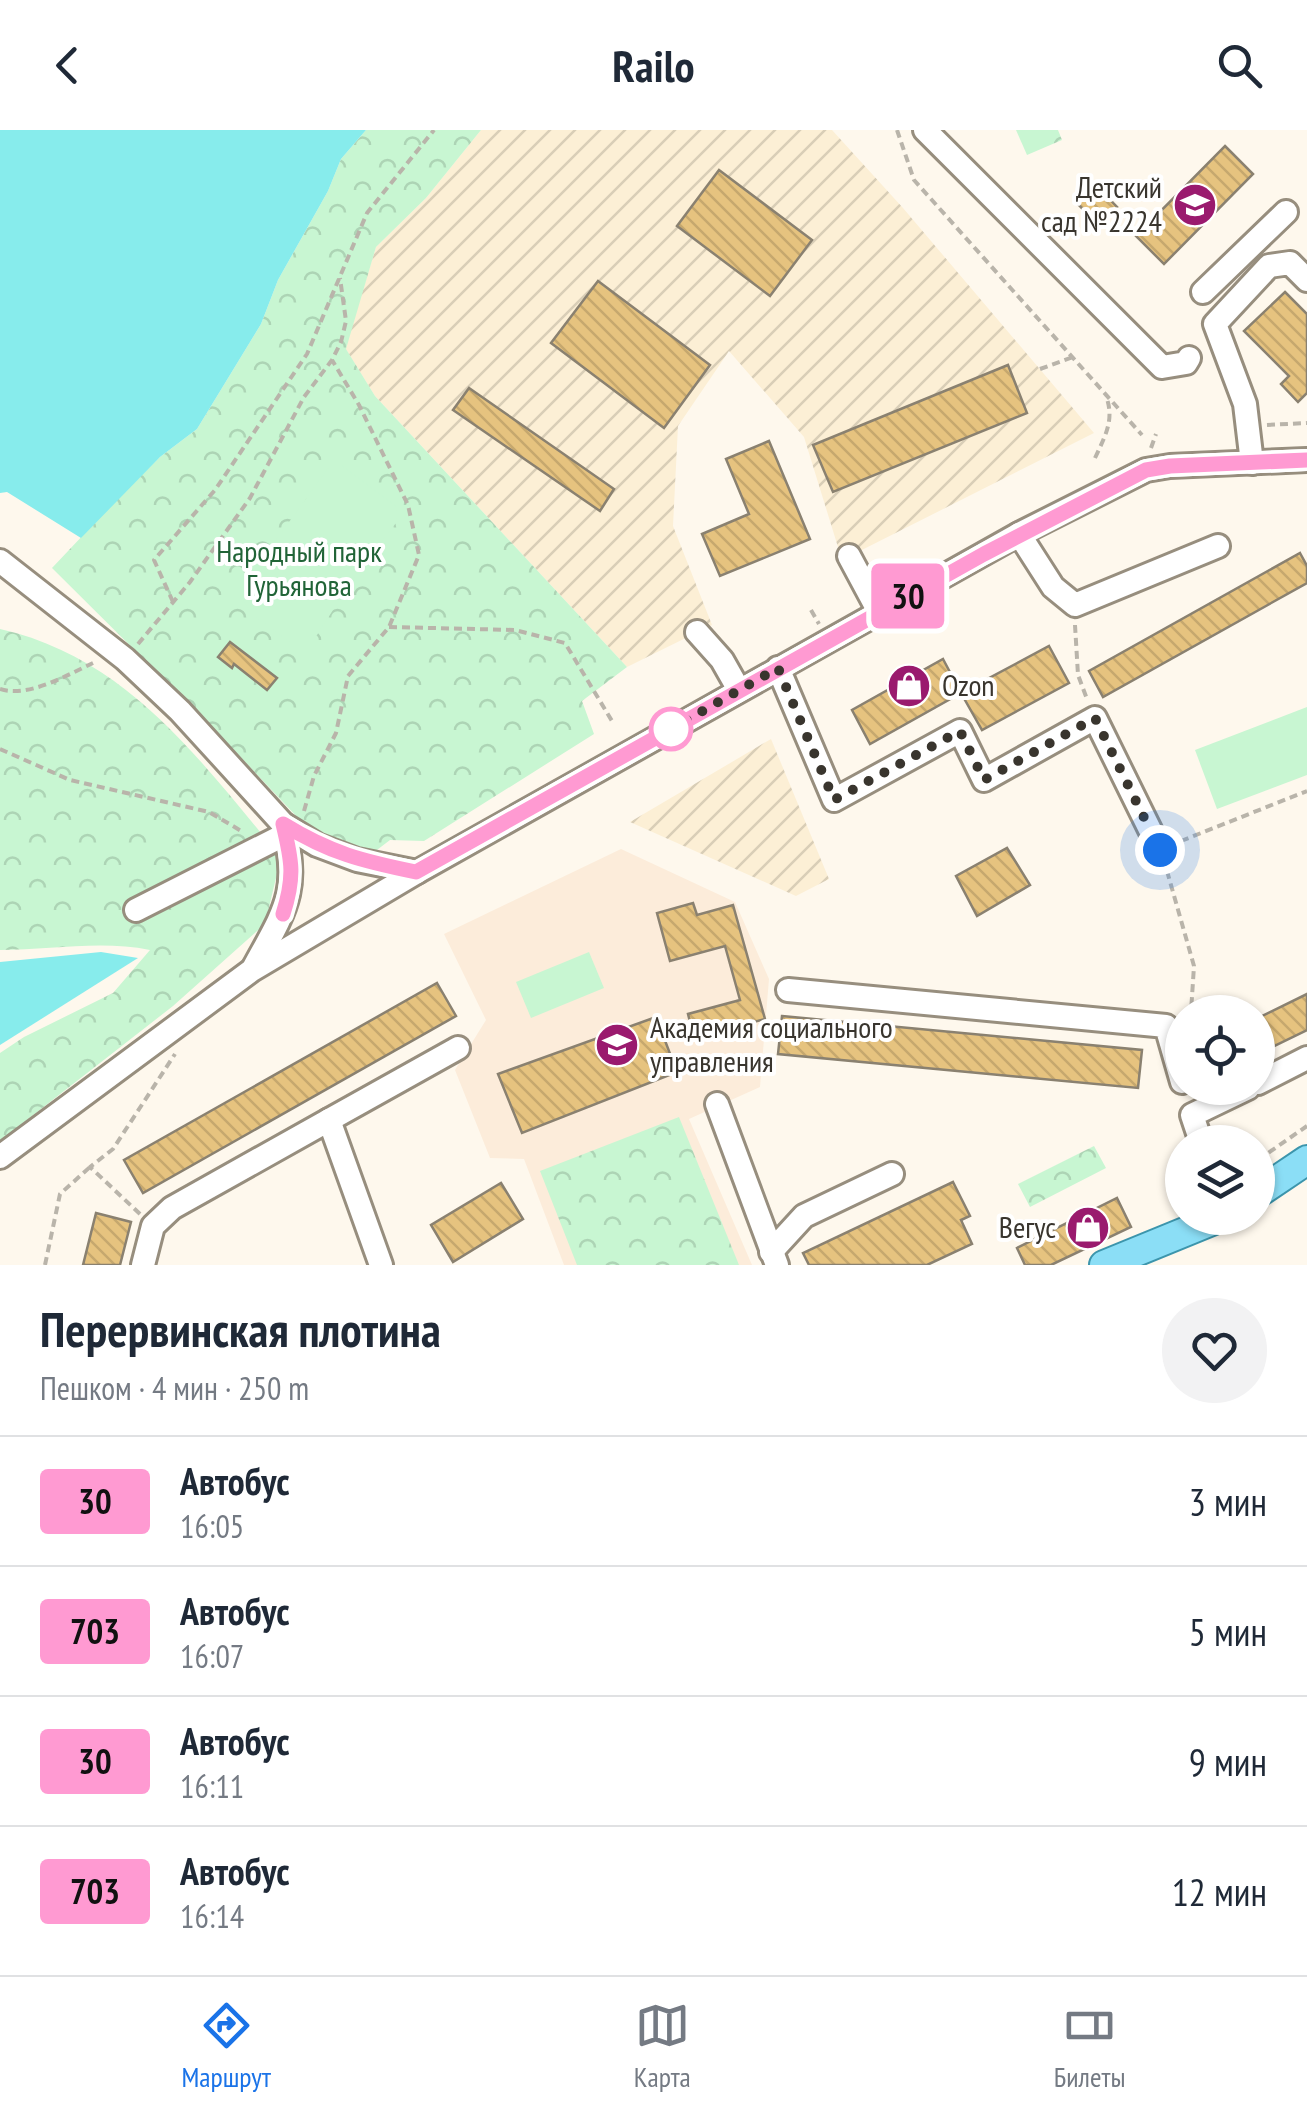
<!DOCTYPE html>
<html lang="ru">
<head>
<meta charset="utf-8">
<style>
  :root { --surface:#fff; --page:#f2f2f3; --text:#1f2937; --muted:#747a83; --line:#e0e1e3; --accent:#1a73e8 }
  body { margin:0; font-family:"PT Sans Narrow",sans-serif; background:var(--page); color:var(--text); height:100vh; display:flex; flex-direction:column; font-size:38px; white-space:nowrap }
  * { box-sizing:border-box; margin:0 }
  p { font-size:32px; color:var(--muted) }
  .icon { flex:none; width:55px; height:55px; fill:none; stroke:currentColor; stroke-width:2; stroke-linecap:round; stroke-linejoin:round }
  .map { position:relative; height:1135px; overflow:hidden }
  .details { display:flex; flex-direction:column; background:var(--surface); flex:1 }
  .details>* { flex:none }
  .badge { padding:0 20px; border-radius:8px; font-size:35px; line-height:65px }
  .controls { position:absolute; left:1165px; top:865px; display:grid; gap:20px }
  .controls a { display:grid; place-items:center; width:110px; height:110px; border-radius:50%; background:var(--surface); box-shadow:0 2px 8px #0004; font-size:50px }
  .you { position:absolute; width:50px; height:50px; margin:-25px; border:8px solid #fff; border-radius:50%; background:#1a73e8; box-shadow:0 0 0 15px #1a73e833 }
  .map>.badge { position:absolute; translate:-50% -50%; box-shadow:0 0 0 5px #fff }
  .round { display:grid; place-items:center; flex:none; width:105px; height:105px; border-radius:52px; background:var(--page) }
  .summary { display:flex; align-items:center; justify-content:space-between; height:170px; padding:0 40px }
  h1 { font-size:48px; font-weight:800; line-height:75px }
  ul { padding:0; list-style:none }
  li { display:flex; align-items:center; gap:30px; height:130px; padding:0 40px; border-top:2px solid var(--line) }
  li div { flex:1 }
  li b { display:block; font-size:38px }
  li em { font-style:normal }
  li .badge { min-width:110px; font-weight:700; text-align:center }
  header { display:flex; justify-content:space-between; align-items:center; height:130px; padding:0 40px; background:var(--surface); font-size:45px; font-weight:800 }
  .tabs { display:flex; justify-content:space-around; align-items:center; height:140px; border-top:2px solid var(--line); background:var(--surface); font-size:28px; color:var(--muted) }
  .tabs a { display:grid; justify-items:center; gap:5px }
  .tabs .selected { color:var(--accent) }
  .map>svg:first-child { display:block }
</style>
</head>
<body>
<header><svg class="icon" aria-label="back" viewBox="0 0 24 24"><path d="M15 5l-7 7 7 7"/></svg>Railo<svg class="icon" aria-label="search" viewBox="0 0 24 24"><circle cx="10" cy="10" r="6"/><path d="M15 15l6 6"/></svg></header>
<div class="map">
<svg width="1307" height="1135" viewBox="0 0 1307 1135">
  <defs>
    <pattern id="industrial-furrows" width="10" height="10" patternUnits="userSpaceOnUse" patternTransform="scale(2.5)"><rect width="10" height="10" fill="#fcefd5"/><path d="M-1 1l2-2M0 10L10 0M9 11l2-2" fill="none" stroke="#d9ceb7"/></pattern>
    <pattern id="forest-crowns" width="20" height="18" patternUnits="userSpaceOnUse" patternTransform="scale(2.5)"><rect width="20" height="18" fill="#c8f6d2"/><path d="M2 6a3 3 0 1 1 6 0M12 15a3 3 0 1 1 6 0" fill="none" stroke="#add4b5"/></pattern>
    <pattern id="building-back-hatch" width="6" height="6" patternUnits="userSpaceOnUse" patternTransform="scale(2.5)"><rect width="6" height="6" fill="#e6c37f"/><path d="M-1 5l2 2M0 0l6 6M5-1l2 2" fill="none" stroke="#c6a86e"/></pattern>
  </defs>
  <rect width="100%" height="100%" fill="#fef8ed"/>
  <g fill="url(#industrial-furrows)">
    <path d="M481 0H832L903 78 1094 303 842 430 804 307 729 221 678 296 673 396 712 495 627 537 375 266 345 218 376 117 426 68Z"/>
    <path d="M771 609 829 749 796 766 630 692Z"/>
  </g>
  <path fill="#fcecda" d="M621 719 735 772 769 849 760 957 689 989 752 1135H564L524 1029 490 1028 455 940 486 890 444 804Z"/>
  <g fill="url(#forest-crowns)">
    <path d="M366 0H481L426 68 376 117 346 219 375 266 627 537 582 571 594 604 424 711 390 710 373 723 315 706 214 599 52 438 120 366 160 327 197 299 261 194 278 150 328 61 341 29Z"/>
    <path d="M1016 0H1058L1062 10 1027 25Z"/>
    <path d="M0 499C129 528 201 632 281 727L265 794 173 876 0 1011V923L24 907 113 863 150 820C101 810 50 820 0 820Z"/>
    <path d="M679 987 739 1135H577L540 1041Z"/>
    <path d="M1094 1016 1106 1038 1030 1077 1018 1054Z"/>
  </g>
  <g fill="#c8f6d2">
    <path d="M341 335 397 377 396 393 358 441 317 505 303 512H290L249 482 242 466 252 443 329 337Z"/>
    <path d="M1307 577V645L1217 679 1195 620Z"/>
    <path d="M589 822 604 858 531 888 516 852Z"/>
  </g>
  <g fill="#87ecec">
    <path d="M0 0H366L341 29 328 61 278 150 261 194 197 299 160 327 81 408 7 362 0 363Z"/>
    <path d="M101 822 138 828 0 915V832Z"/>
  </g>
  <g fill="url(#building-back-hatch)" stroke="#8a8170" stroke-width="2.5">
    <path d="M1225 16 1253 44 1164 134 1136 106Z"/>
    <path d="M719 40 812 110 770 166 677 96Z"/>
    <path d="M1094 53 1117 77 1098 95 1075 71Z"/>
    <path d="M598 151 710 235 664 298 551 213Z"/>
    <path d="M1285 162 1307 184V263L1298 272 1281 254 1289 246 1244 201Z"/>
    <path d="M1008 235 1027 283 833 362 813 315Z"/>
    <path d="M469 258 614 359 600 381 453 280Z"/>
    <path d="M769 311 810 409 720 446 702 404 749 384 726 329Z"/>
    <path d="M1300 423 1307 436V453L1103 567 1089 541Z"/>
    <path d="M230 512 277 548 267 560 234 534 232 538 218 527Z"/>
    <path d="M1049 516 1069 553 982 600 961 563Z"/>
    <path d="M943 529 961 563 870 614 852 580Z"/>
    <path d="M1007 718 1030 755 977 786 956 746Z"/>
    <path d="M693 773 697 785 733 775 765 889 694 908 688 884 740 870 725 816 670 831 657 783Z"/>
    <path d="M437 853 456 886 143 1063 124 1030Z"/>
    <path d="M1307 864V900L1258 924V888Z"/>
    <path d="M782 886 1142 920 1138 958 778 924Z"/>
    <path d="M656 887 677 942 522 1003 498 944Z"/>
    <path d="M953 1052 970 1086 961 1090 972 1114 927 1135H809L803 1123Z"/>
    <path d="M501 1053 523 1089 453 1132 431 1095Z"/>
    <path d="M1117 1068 1131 1097 1051 1135H1025L1017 1118Z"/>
    <path d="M96 1083 131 1092 120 1135H83Z"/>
  </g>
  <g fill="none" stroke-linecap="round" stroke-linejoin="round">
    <g stroke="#978e7e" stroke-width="28">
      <g id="minor">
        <path d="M925 0 1162 237 1186 233 1189 228"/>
        <path d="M1203 162 1286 82"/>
        <path d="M1252 333 1245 274 1215 194 1269 136 1290 133 1307 150"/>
        <path d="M1019 404 1053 457 1075 475 1218 416"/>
        <path d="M849 426 879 482"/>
        <path d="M0 431 125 529 180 581 283 694 317 715 357 730 417 742"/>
        <path d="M697 502 722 530 739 560"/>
        <path d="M778 538 834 670 960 601 984 650 1095 588 1160 720"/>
        <path d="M136 780 286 704"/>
        <path d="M254 837C285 780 301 760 283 694"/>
        <path d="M788 860 1166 896 1182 952"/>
        <path d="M1258 953 1307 928"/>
        <path d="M717 974 777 1135"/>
        <path d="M329 990 458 918"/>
        <path d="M1201 1012 1192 985 1248 958"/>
        <path d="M0 1027 252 840 417 742 1019 404 1146 340 1170 336 1307 330"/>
        <path d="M771 1122 804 1086 892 1044"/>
        <path d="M143 1135 153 1096 172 1078 329 990 381 1135"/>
      </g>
    </g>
    <g stroke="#3c95ac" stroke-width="32">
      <g id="major">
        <path d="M1258 1063 1307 1030"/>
        <path d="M1104 1135 1219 1088"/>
      </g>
    </g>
    <g stroke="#b9b4aa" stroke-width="4" stroke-dasharray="8 5" stroke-linecap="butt">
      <path d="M897 0 914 50 1142 305"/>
      <path d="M1040 239 1073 227"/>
      <path d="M1267 295 1307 293"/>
      <path d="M1151 318 1156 304"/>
      <path d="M1095 328C1105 306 1115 290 1106 266"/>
      <path d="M173 472 154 430 215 360 307 224 367 83 434 0"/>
      <path d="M811 480 819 494"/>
      <path d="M1075 495 1078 545 1087 569"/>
      <path d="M389 497 515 500 565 513 612 591"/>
      <path d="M138 514 190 452 250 368 304 267 332 230 341 212 346 191 340 148"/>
      <path d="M0 559C29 568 67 545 93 533"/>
      <path d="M0 619 70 650 209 682 243 702"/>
      <path d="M304 681 314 646 336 603 348 546 389 497 419 425 408 375 359 275 332 230"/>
      <path d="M1181 711 1307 661"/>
      <path d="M1167 741 1194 836 1191 882"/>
      <path d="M1258 1030 1307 996"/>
      <path d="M140 1084 90 1037 113 1019 175 924"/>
      <path d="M45 1135 60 1064 90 1037"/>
    </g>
    <use href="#minor" stroke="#fff" stroke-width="22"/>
    <use href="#major" stroke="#8bdef6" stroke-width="28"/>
  </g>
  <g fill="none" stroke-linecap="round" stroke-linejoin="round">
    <g stroke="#fff" stroke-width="22">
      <path id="line" d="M283 784C295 747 292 731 283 694 330 723 362 731 416 742L984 424 1146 340 1170 336 1307 330"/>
    </g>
    <use href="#line" stroke="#ff9ad2" stroke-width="15"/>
    <path stroke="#39352e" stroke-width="10" stroke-dasharray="0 18" d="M671 599 778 538 834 670 960 601 984 650 1095 588 1160 720"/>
  </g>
  <defs>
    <g id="school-disc" transform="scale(2.25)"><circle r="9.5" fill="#9a1a6e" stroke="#fff"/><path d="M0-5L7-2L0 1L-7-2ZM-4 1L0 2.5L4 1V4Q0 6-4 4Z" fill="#fff"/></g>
    <g id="shop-disc" transform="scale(2.25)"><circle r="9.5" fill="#9a1a6e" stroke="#fff"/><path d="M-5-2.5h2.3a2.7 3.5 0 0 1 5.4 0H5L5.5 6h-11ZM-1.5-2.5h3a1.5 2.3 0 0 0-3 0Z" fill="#fff"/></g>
    <g id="university-disc" transform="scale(2.25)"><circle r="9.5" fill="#9a1a6e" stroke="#fff"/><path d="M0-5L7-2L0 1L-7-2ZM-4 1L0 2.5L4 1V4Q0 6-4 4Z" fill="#fff"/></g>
  </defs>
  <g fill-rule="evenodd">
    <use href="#school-disc" x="1195" y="75"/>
    <use href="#shop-disc" x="909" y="556"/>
    <use href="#university-disc" x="617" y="915"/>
    <use href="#shop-disc" x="1088" y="1098"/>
  </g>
  <circle fill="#fff" stroke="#ff9ad2" stroke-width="5" cx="671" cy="599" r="20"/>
  <g text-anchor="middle" stroke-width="8" stroke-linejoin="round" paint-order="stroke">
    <g font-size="30" fill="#39352e" stroke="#fff" text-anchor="end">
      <text x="1162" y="68">Детский<tspan x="1162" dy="34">сад №2224</tspan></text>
      <text x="942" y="566" text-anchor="start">Ozon</text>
      <text x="650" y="908" text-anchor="start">Академия социального<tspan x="650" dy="34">управления</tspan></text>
      <text x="1056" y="1108">Вегус</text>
    </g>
    <g font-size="30" fill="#216437" stroke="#fff">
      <text x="299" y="432">Народный парк<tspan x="299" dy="34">Гурьянова</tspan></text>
    </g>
  </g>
</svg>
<div class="controls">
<a><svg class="icon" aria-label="locate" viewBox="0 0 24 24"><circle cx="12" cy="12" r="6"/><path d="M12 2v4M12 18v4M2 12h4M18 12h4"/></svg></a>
<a><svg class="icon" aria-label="layers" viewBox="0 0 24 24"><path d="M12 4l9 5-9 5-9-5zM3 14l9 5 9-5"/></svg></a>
</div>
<div class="you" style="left:1160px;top:720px"></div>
<b class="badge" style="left:908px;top:466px;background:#ff9ad2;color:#111">30</b>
</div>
<section class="details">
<div class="summary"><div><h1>Перервинская плотина</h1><p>Пешком · 4 мин · 250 m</p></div><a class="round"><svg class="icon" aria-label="heart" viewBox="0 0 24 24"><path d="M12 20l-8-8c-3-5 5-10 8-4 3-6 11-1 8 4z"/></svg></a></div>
<ul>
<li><span class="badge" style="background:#ff9ad2;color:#111">30</span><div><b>Автобус</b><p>16:05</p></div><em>3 мин</em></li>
<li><span class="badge" style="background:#ff9ad2;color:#111">703</span><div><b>Автобус</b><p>16:07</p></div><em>5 мин</em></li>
<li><span class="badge" style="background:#ff9ad2;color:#111">30</span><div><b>Автобус</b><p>16:11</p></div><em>9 мин</em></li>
<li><span class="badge" style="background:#ff9ad2;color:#111">703</span><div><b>Автобус</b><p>16:14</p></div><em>12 мин</em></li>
</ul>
</section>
<nav class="tabs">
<a class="selected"><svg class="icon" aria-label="directions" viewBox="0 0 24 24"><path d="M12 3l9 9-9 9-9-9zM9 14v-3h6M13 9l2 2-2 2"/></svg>Маршрут</a>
<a><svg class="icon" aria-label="map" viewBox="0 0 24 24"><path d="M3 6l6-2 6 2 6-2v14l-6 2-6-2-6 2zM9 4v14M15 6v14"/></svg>Карта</a>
<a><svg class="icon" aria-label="tickets" viewBox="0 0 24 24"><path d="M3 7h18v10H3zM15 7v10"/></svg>Билеты</a>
</nav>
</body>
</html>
